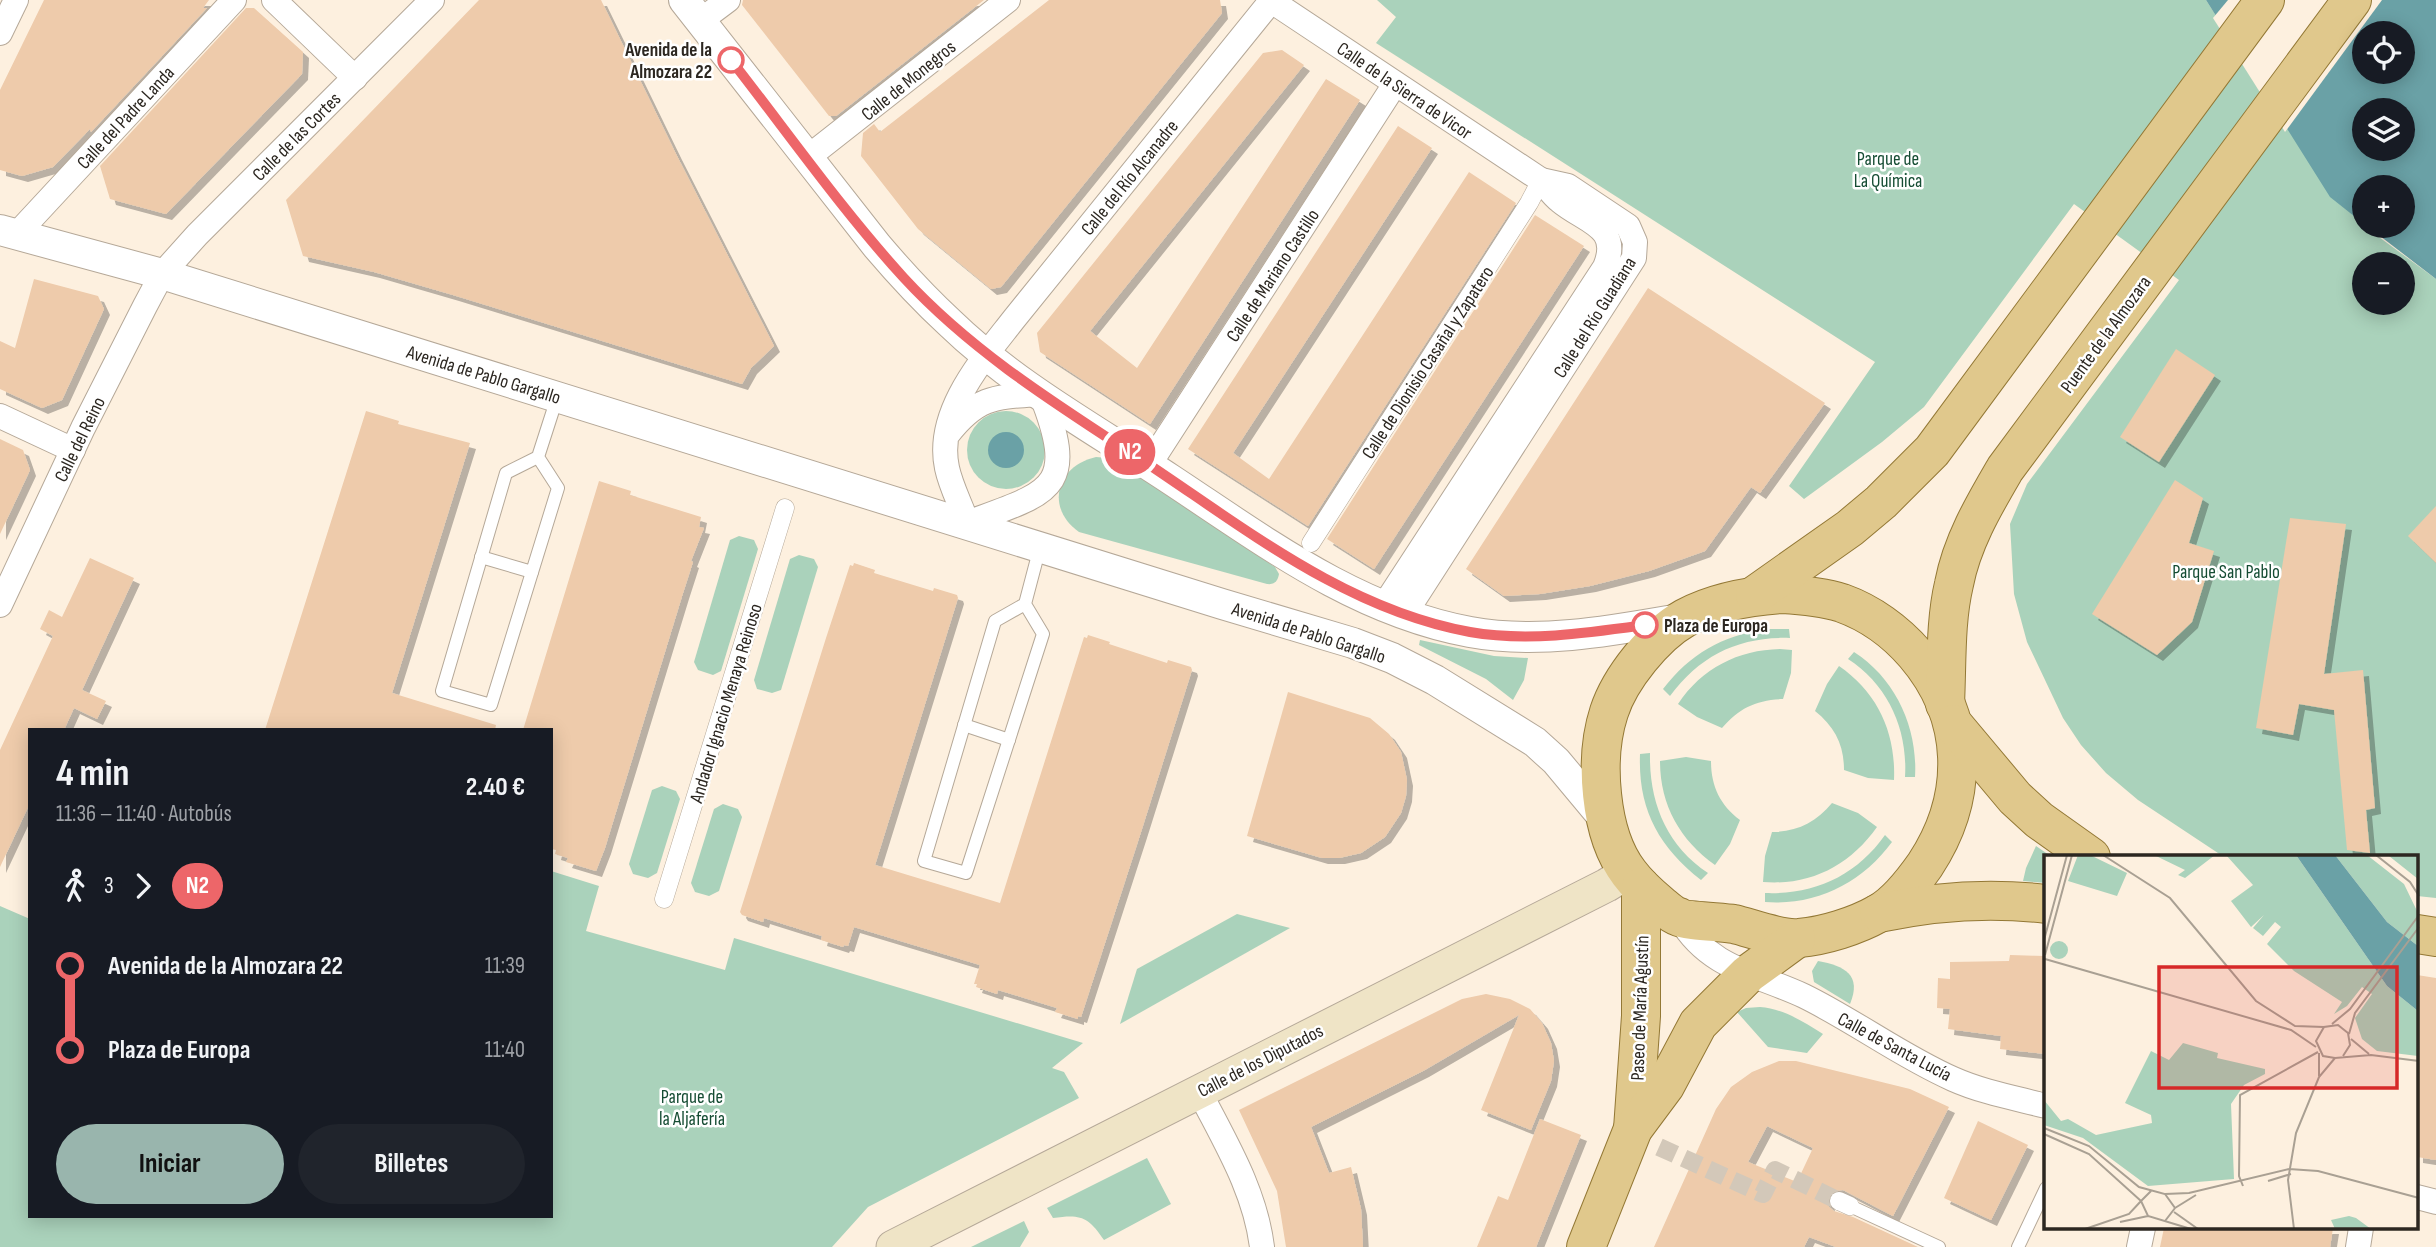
<!DOCTYPE html>
<html lang="es">
<head>
<meta charset="utf-8">
<style>
  :root { --surface:#171b24; --page:#20242c; --text:#f1f3f6; --muted:#9ea1a6; --accent:#99b5ad }
  body { margin:0; font-family:"Sofia Sans Condensed",sans-serif; background:var(--page); color:var(--text); height:100vh; display:flex; flex-direction:column; font-size:26px; white-space:nowrap }
  * { box-sizing:border-box; margin:0 }
  p { font-size:23px; color:var(--muted) }
  .icon { flex:none; width:38px; height:38px; fill:none; stroke:currentColor; stroke-width:2; stroke-linecap:round; stroke-linejoin:round }
  .map { position:relative; flex:1; overflow:hidden }
  .side { position:absolute; left:28px; top:728px; width:525px; height:490px; display:flex; flex-direction:column; background:var(--surface); border-radius:0px; box-shadow:0 4px 18px #0003 }
  .side>* { flex:none }
  .badge { padding:0 14px; border-radius:23px; font-size:24px; line-height:46px }
  .buttons { position:absolute; left:2352px; top:21px; display:grid; gap:14px }
  .buttons a { display:grid; place-items:center; width:63px; height:63px; border-radius:50%; background:var(--surface); box-shadow:0 4px 18px #0003; font-size:35px }
  .map>.badge { position:absolute; translate:-50% -50%; box-shadow:0 0 0 4px #fff }
  .legs { display:flex; align-items:center; gap:10px; height:77px; padding:0 28px; font-size:23px }
  .legs p { margin-inline-start:auto }
  .head { display:flex; align-items:center; justify-content:space-between; height:119px; padding:0 28px }
  h1 { font-size:38px; font-weight:700; line-height:52px }
  .button { display:flex; gap:14px; margin-top:auto; padding:14px 28px }
  .button a { flex:1; height:80px; border-radius:42px; background:var(--accent); color:#111; font-size:28px; font-weight:700; line-height:80px; text-align:center }
  .button a+a { background:var(--page); color:var(--text) }
  ul { padding:0 28px; list-style:none }
  li { display:flex; align-items:center; gap:24px; height:84px; font-size:26px }
  li i { display:grid; place-items:center; width:10px; height:100%; margin:0 9px; background:currentColor }
  li i::after { content:''; width:18px; height:18px; margin:-9px; border:5px solid; border-radius:50%; background:var(--surface) }
  li p { margin-inline-start:auto }
  li:first-child i { background:linear-gradient(#0000 50%,currentColor 0) }
  li:last-child i { background:linear-gradient(currentColor 50%,#0000 0) }
  .map>svg:first-child { display:block }
</style>
</head>
<body>
<div class="map">
<svg width="2436" height="1247" viewBox="0 0 2436 1247">
  <defs>
    <filter id="shadow"><feDropShadow dx="6" dy="6" stdDeviation="0" flood-color="#0004"/></filter>
  </defs>
  <rect width="100%" height="100%" fill="#fdf0df"/>
  <g fill="#aad2bb" fill-rule="evenodd">
    <path d="M1377 0H2206L2254 75 2364 226 2436 279V898L2417 896V857H2224L2138 800 2106 773 2081 745 2063 718 2027 642 2014 594 2010 524 2027 484 2179 280 2074 204 1924 407 1882 442 1804 499 1789 486 1875 362 1376 43 1396 17ZM2364 264H2403V303H2364Z"/>
    <circle cx="1006" cy="450" r="39"/>
    <path d="M1096 457 1108 458 1119 462 1275 567 1279 574C1278 581 1274 585 1267 584L1079 532C1045 508 1056 466 1096 457Z"/>
    <path d="M739 536 754 540 758 549 721 671 713 675 698 670 694 662 730 540Z"/>
    <path d="M799 555 814 559 818 567 781 690 772 693 757 689 754 680 790 559Z"/>
    <path d="M1765 629H1789L1790 638C1740 636 1700 655 1670 696L1663 689C1690 654 1722 636 1765 629Z"/>
    <path d="M1420 640 1494 656 1528 658 1524 680 1513 700 1486 679 1419 645Z"/>
    <path d="M1780 649 1792 650 1791 673 1783 699C1756 700 1739 708 1722 728L1697 717 1678 704C1702 668 1738 650 1780 649Z"/>
    <path d="M1854 652C1896 679 1918 728 1915 777H1905C1908 729 1888 685 1848 659Z"/>
    <path d="M1839 666C1878 693 1896 733 1894 780L1868 778 1844 770C1844 745 1835 727 1815 711L1827 684Z"/>
    <path d="M1650 753C1649 802 1666 845 1708 873L1701 880C1658 846 1638 809 1640 754Z"/>
    <path d="M1686 757 1711 761C1711 786 1720 805 1740 820L1730 844 1715 865C1680 840 1660 805 1660 761Z"/>
    <path d="M662 786 676 791 680 799 657 873 648 878 633 874 629 864 652 790Z"/>
    <path d="M1832 803 1858 813 1877 827C1850 865 1811 886 1763 882L1765 856 1772 832C1797 832 1816 822 1832 803Z"/>
    <path d="M723 804 738 809 742 817 719 891 709 896 695 892 691 883 714 809Z"/>
    <path d="M1885 835 1892 842C1862 883 1816 906 1765 902V893C1814 895 1856 876 1885 835Z"/>
    <path d="M2036 846 2052 857H2046V883L2023 881 2026 868Z"/>
    <path d="M551 871 599 886 586 931 725 970 734 938 1083 1043 1052 1068 1064 1072 1079 1098 868 1207 832 1247H0V906L30 919V1216H551Z"/>
    <path d="M1237 914 1290 928 1120 1024 1137 969Z"/>
    <path d="M1818 961C1845 966 1862 975 1850 1004L1814 982 1812 971Z"/>
    <path d="M1760 1007C1784 1009 1802 1021 1823 1034L1807 1053 1768 1047 1737 1012 1746 1008Z"/>
    <path d="M1147 1158 1171 1204 1104 1240C1088 1216 1080 1214 1053 1218L1047 1208Z"/>
    <path d="M1024 1221 1029 1232 1020 1247H971Z"/>
  </g>
  <g fill="#6aa1a6" fill-rule="evenodd">
    <path d="M2206 0H2436V279L2367 226H2403V187H2364V224L2330 197ZM2364 33H2403V72H2364ZM2364 110H2403V149H2364Z"/>
    <circle cx="1006" cy="450" r="18"/>
  </g>
  <path fill="#fdf0df" d="M2228 0H2382L2285 132 2213 18Z"/>
  <g fill="#eecbab" fill-rule="evenodd" filter="url(#shadow)">
    <path d="M44 0H209L203 8H207L91 132 90 129 53 167 22 176 0 170V90Z"/>
    <path d="M479 0H601L676 154 774 346 751 368 742 384 453 295 374 272 303 256 286 200Z"/>
    <path d="M743 0H984L836 116H829L742 5Z"/>
    <path d="M1049 0H1220L1222 13 1001 287 991 289 918 229 861 156 863 133 874 124 880 132Z"/>
    <path d="M246 8H254L303 52 302 74 166 214 110 199 100 166Z"/>
    <path d="M1282 50 1304 65 1090 331 1137 368 1326 79 1360 100 1150 424 1040 352 1037 333 1263 53Z"/>
    <path d="M1398 126 1432 148 1233 453 1269 479 1469 172 1516 203 1308 526 1188 449Z"/>
    <path d="M1535 215 1584 246 1374 569 1327 539Z"/>
    <path d="M34 279 98 296 104 309 62 400 42 408 0 389V341L15 348Z"/>
    <path d="M1648 288 1825 403 1760 493 1751 487 1705 551 1649 571 1590 586 1540 594 1504 596 1466 569Z"/>
    <path d="M2176 349 2215 375 2159 462 2120 437Z"/>
    <path d="M366 411 399 421 398 424 470 443 392 693 496 725 495 730H265Z"/>
    <path d="M0 439 23 450 30 470 0 534Z"/>
    <path d="M2175 480 2203 498 2189 543 2214 551 2192 622 2157 655 2092 614Z"/>
    <path d="M599 481 631 491 630 495 701 517 699 527 704 528 691 561 693 562 683 593 605 848 596 871 566 862 568 858 555 854 556 850 551 849V730H523Z"/>
    <path d="M2436 506V563L2408 536Z"/>
    <path d="M2290 518 2346 524 2324 674 2363 670 2375 808 2366 810 2370 853 2347 850 2334 710 2299 704 2293 735 2256 728Z"/>
    <path d="M90 558 134 578 82 690 106 701 97 719 74 708 64 730H30V803L0 867V750L53 636 40 629 49 610 62 617Z"/>
    <path d="M854 563 875 570 874 573 933 591 934 588 957 595 958 598 875 865 1000 903 1084 637 1087 638 1088 635 1110 642 1109 644 1167 663 1168 660 1191 667 1192 670 1141 832 1081 1017 1078 1016V1019L1055 1012 1057 1008 998 990 997 994 976 987 977 984H974L980 965 854 927 848 946 844 945 843 947 821 940 822 936 799 929 764 918 763 922 742 915 740 912 826 638 850 565 853 566Z"/>
    <path d="M1288 692 1370 718 1389 734 1401 752 1407 780 1406 796 1401 813 1385 837 1361 853 1339 858H1322L1247 836Z"/>
    <path d="M2010 955 2046 956V1054L2000 1049 2001 1036 1948 1029 1950 1009 1937 1008 1938 978 1950 979V962L2009 961Z"/>
    <path d="M2417 975 2436 978V1160L2417 1157Z"/>
    <path d="M1486 994 1510 999 1530 1009 1542 1023 1551 1043 1554 1061 1551 1081 1531 1130 1481 1110 1519 1015 1423 1071 1311 1127 1329 1173 1351 1167 1361 1209 1363 1247H1286L1277 1191 1239 1110 1462 999Z"/>
    <path d="M1779 1061H1796L1910 1089 1949 1107 1893 1216 1843 1190 1833 1191 1828 1197 1829 1207 1834 1211 1853 1217 1918 1247H1836L1809 1237 1804 1247H1654L1716 1109 1731 1087 1752 1072ZM1767 1126 1813 1148 1797 1182 1748 1162Z"/>
    <path d="M1540 1119 1581 1135 1536 1247H1477L1498 1196 1508 1200Z"/>
    <path d="M1978 1121 2028 1145 1991 1220 1944 1198Z"/>
    <path d="M2164 1228H2333L2330 1247H2160Z"/>
  </g>
  <g fill="none" stroke-linecap="round" stroke-linejoin="round">
    <path stroke="#d3c8b9" stroke-width="18" stroke-dasharray="18 9" stroke-linecap="butt" d="M1659 1147 1763 1194 1775 1170 1839 1201"/>
    <g stroke="#b5a898" stroke-width="14">
      <g id="service">
        <path d="M538 457 558 488 491 705 442 691 506 473 538 457 557 398"/>
        <path d="M481 557 532 572"/>
        <path d="M1025 604 1043 634 966 873 924 861 995 621 1025 604 1040 547"/>
        <path d="M964 725 1009 740"/>
        <path d="M1850 1206 1939 1247"/>
        <path d="M2018 1247 2046 1188"/>
      </g>
    </g>
    <g stroke="#b5a898" stroke-width="19">
      <g id="pedestrian">
        <path d="M1311 543 1529 203 1541 180"/>
        <path d="M664 899 785 508"/>
        <path d="M1839 1201 1850 1206"/>
      </g>
    </g>
    <g stroke="#b5a898" stroke-width="26">
      <g id="minor">
        <path d="M274 0 355 78"/>
        <path d="M1270 0 1541 180C1547 187 1553 196 1560 201 1585 222 1622 226 1605 267L1383 607"/>
        <path d="M700 21 728 0"/>
        <path d="M0 33 16 0"/>
        <path d="M807 158 1008 0"/>
        <path d="M16 235 234 0"/>
        <path d="M0 416 73 450"/>
        <path d="M948 434C978 396 995 397 1041 394 1079 490 1050 492 967 523 961 505 951 487 947 468 935 412 983 359 1014 319L1271 1"/>
        <path d="M1149 465 1395 84"/>
        <path d="M0 605 83 428 145 306 162 274 197 235 432 0"/>
        <path d="M1404 615 1634 258 1635 242 1628 226 1568 186 1541 180"/>
        <path d="M1680 919C1708 968 1757 974 1804 996 1855 1021 1901 1056 1953 1079 1982 1092 2015 1098 2046 1106"/>
        <path d="M1199 1091C1225 1142 1255 1190 1262 1247"/>
        <path d="M2417 1197 2436 1202"/>
        <path d="M2139 1247 2143 1228"/>
        <path d="M2358 1247 2361 1228"/>
      </g>
    </g>
    <g stroke="#b5a898" stroke-width="32">
      <g id="tertiary">
        <path d="M684 0 877 246C900 273 924 299 950 323 1014 385 1096 430 1170 479 1264 541 1356 611 1470 632 1540 645 1616 630 1685 618"/>
        <path d="M0 230 162 274 1222 604 1353 643 1392 658 1435 680 1535 742 1556 761 1606 821"/>
      </g>
    </g>
    <g stroke="#b5a898" stroke-width="35">
      <path id="secondary" d="M893 1247 1607 885 1628 872"/>
    </g>
    <g stroke="#937835" stroke-width="40">
      <g id="primary">
        <path d="M1782 594C1802 595 1823 597 1842 603 1870 613 1896 632 1915 654 1969 717 1970 797 1925 865 1913 882 1897 903 1879 913 1856 926 1824 936 1799 938 1782 940 1751 928 1734 924 1721 922 1686 921 1679 917 1672 915 1666 909 1660 904 1649 895 1638 885 1629 873 1599 834 1594 758 1609 712 1620 678 1655 635 1685 618 1715 602 1749 596 1782 594Z"/>
        <path d="M1755 595 1850 528 1881 502 1932 451 2265 0"/>
        <path d="M1945 704C1947 664 1945 622 1954 584 1962 542 1984 505 2005 469L2352 0"/>
        <path d="M1953 724 2015 798 2039 820 2091 857"/>
        <path d="M1879 913C1935 901 1989 897 2046 904"/>
        <path d="M2417 934 2436 937"/>
        <path d="M1633 1129 1641 1016V887"/>
        <path d="M1586 1247 1633 1129 1665 1086 1698 1024 1748 974 1796 939"/>
      </g>
    </g>
    <use href="#service" stroke="#fff" stroke-width="12"/>
    <use href="#pedestrian" stroke="#fff" stroke-width="18"/>
    <use href="#minor" stroke="#fff" stroke-width="24"/>
    <use href="#tertiary" stroke="#fff" stroke-width="30"/>
    <use href="#secondary" stroke="#efe4c6" stroke-width="33"/>
    <use href="#primary" stroke="#e0c88c" stroke-width="38"/>
  </g>
  <g fill="none" stroke-linecap="round" stroke-linejoin="round">
    <g stroke="#fff" stroke-width="16">
      <path id="line-1" d="M731 60C788 133 842 210 904 278 975 355 1064 409 1151 466 1251 533 1349 610 1470 632 1527 642 1588 633 1645 625"/>
    </g>
    <use href="#line-1" stroke="#ed6669" stroke-width="10"/>
  </g>
  <g fill="#fff" stroke="#ed6669" stroke-width="3.5">
    <circle cx="731" cy="60" r="12"/>
    <circle cx="1645" cy="625" r="12"/>
  </g>
  <g text-anchor="middle" stroke-width="5" stroke-linejoin="round" paint-order="stroke">
    <g font-size="19" font-weight="bold" fill="#2c2721" stroke="#fff" text-anchor="end">
      <text x="712" y="56">Avenida de la<tspan x="712" dy="22">Almozara 22</tspan></text>
      <text x="1664" y="632" text-anchor="start">Plaza de Europa</text>
    </g>
    <g font-size="19" fill="#2c2721" stroke="#fff">
      <text transform="translate(908 80) rotate(-39)" y="7">Calle de Monegros</text>
      <text transform="translate(1405 90) rotate(34)" y="7">Calle de la Sierra de Vicor</text>
      <text transform="translate(125 117) rotate(-47)" y="7">Calle del Padre Landa</text>
      <text transform="translate(296 136) rotate(-45)" y="7">Calle de las Cortes</text>
      <text transform="translate(1129 177) rotate(-51)" y="7">Calle del Río Alcanadre</text>
      <text transform="translate(1272 275) rotate(-57)" y="7">Calle de Mariano Castillo</text>
      <text transform="translate(1594 317) rotate(-58)" y="7">Calle del Río Guadiana</text>
      <text transform="translate(2105 334) rotate(-54)" y="7">Puente de la Almozara</text>
      <text transform="translate(1427 362) rotate(-57)" y="7">Calle de Dionisio Casañal y Zapatero</text>
      <text transform="translate(484 374) rotate(17)" y="7">Avenida de Pablo Gargallo</text>
      <text transform="translate(79 439) rotate(-64)" y="7">Calle del Reino</text>
      <text transform="translate(1309 632) rotate(18)" y="7">Avenida de Pablo Gargallo</text>
      <text transform="translate(725 703) rotate(-73)" y="7">Andador Ignacio Menaya Reinoso</text>
      <text transform="translate(1639 1008) rotate(-88)" y="7">Paseo de María Agustín</text>
      <text transform="translate(1895 1046) rotate(28)" y="7">Calle de Santa Lucía</text>
      <text transform="translate(1260 1060) rotate(-27)" y="7">Calle de los Diputados</text>
    </g>
    <g font-size="19" fill="#154c33" stroke="#fff">
      <text x="1888" y="165">Parque de<tspan x="1888" dy="22">La Química</tspan></text>
      <text x="2226" y="578">Parque San Pablo</text>
      <text x="692" y="1103">Parque de<tspan x="692" dy="22">la Aljafería</tspan></text>
    </g>
  </g>
  <g transform="translate(2044 855)">
    <rect width="374" height="374" fill="#fdf0df"/>
    <path d="M34 0H46L83 18 73 41 24 26ZM110 0H171L141 23 134 20 141 15ZM182 0H252L343 131 374 156V201L333 196 318 184 311 163 328 139 318 132 303 151 290 159 298 147 250 116 223 89 237 72 231 67 219 81 209 73 220 60 207 72 187 46 209 30ZM291 0H323L360 29 374 58V91L343 67ZM343 0H373L374 24 345 1ZM6 95a9 9 0 1 1 18 0a9 9 0 1 1-18 0ZM139 188 174 198 173 203 221 214V219L200 230 187 249 190 324 104 331 39 283 0 270V245L17 266 24 264 52 280 108 268 107 260 81 248 107 196 125 205ZM305 361 312 363 327 374H291L287 365Z" fill="#aad2bb"/>
    <path d="M252 0H291L343 67 374 91V156L343 131Z" fill="#6aa1a6"/>
    <path fill="none" stroke="#a9a093" stroke-width="2" d="M59 0 126 43 212 146 251 171 280 172M332 0 366 27 375 41M0 85 23 0M1 100 28 0M1 104 247 175 272 192M288 169 306 154 375 60M305 179 311 158 375 72M307 184 325 199M299 201 306 190 304 178 294 170 280 172 272 186 279 201 291 203 327 200 375 206M275 221V198M0 273 45 291 95 332 121 339 131 353 121 366M0 279 45 299 97 346M245 314 274 316 375 343M224 326 247 319M199 331 195 321 196 240 274 197M107 336 97 346 104 361 147 374M121 339 145 338 245 314M131 353 152 340M130 357 154 374M76 367 104 361M41 374 85 359 97 346M250 374 244 325 252 278 275 222 291 203"/>
    <path fill="#d62828" fill-opacity="0.15" stroke="#d62828" stroke-width="3.5" d="M115 112H353V233H115Z"/>
    <rect width="374" height="374" fill="none" stroke="#2c2721" stroke-width="3.5"/>
  </g>
</svg>
<div class="buttons">
<a><svg class="icon" aria-label="locate" viewBox="0 0 24 24"><circle cx="12" cy="12" r="6"/><path d="M12 2v4M12 18v4M2 12h4M18 12h4"/></svg></a>
<a><svg class="icon" aria-label="layers" viewBox="0 0 24 24"><path d="M12 4l9 5-9 5-9-5zM3 14l9 5 9-5"/></svg></a>
<a>+</a>
<a>−</a>
</div>
<b class="badge" style="left:1130px;top:452px;background:#ed6669;color:#fff">N2</b>
<section class="side">
<div class="head"><div><h1>4 min</h1><p>11:36 – 11:40 · Autobús</p></div><b>2.40 €</b></div>
<div class="legs"><svg class="icon" aria-label="walk" viewBox="0 0 24 24"><circle cx="13" cy="4" r="2"/><path d="M13 8l-2 6 4 7M11 14l-3 7M7 12l3-4h3l4 4"/></svg>3<svg class="icon" aria-label="forward" viewBox="0 0 24 24"><path d="M9 5l7 7-7 7"/></svg><b class="badge" style="background:#ed6669;color:#fff">N2</b></div>
<ul>
<li><i style="color:#ed6669"></i><b>Avenida de la Almozara 22</b><p>11:39</p></li>
<li><i style="color:#ed6669"></i><b>Plaza de Europa</b><p>11:40</p></li>
</ul>
<div class="button"><a>Iniciar</a><a>Billetes</a></div>
</section>
</div>
</body>
</html>
